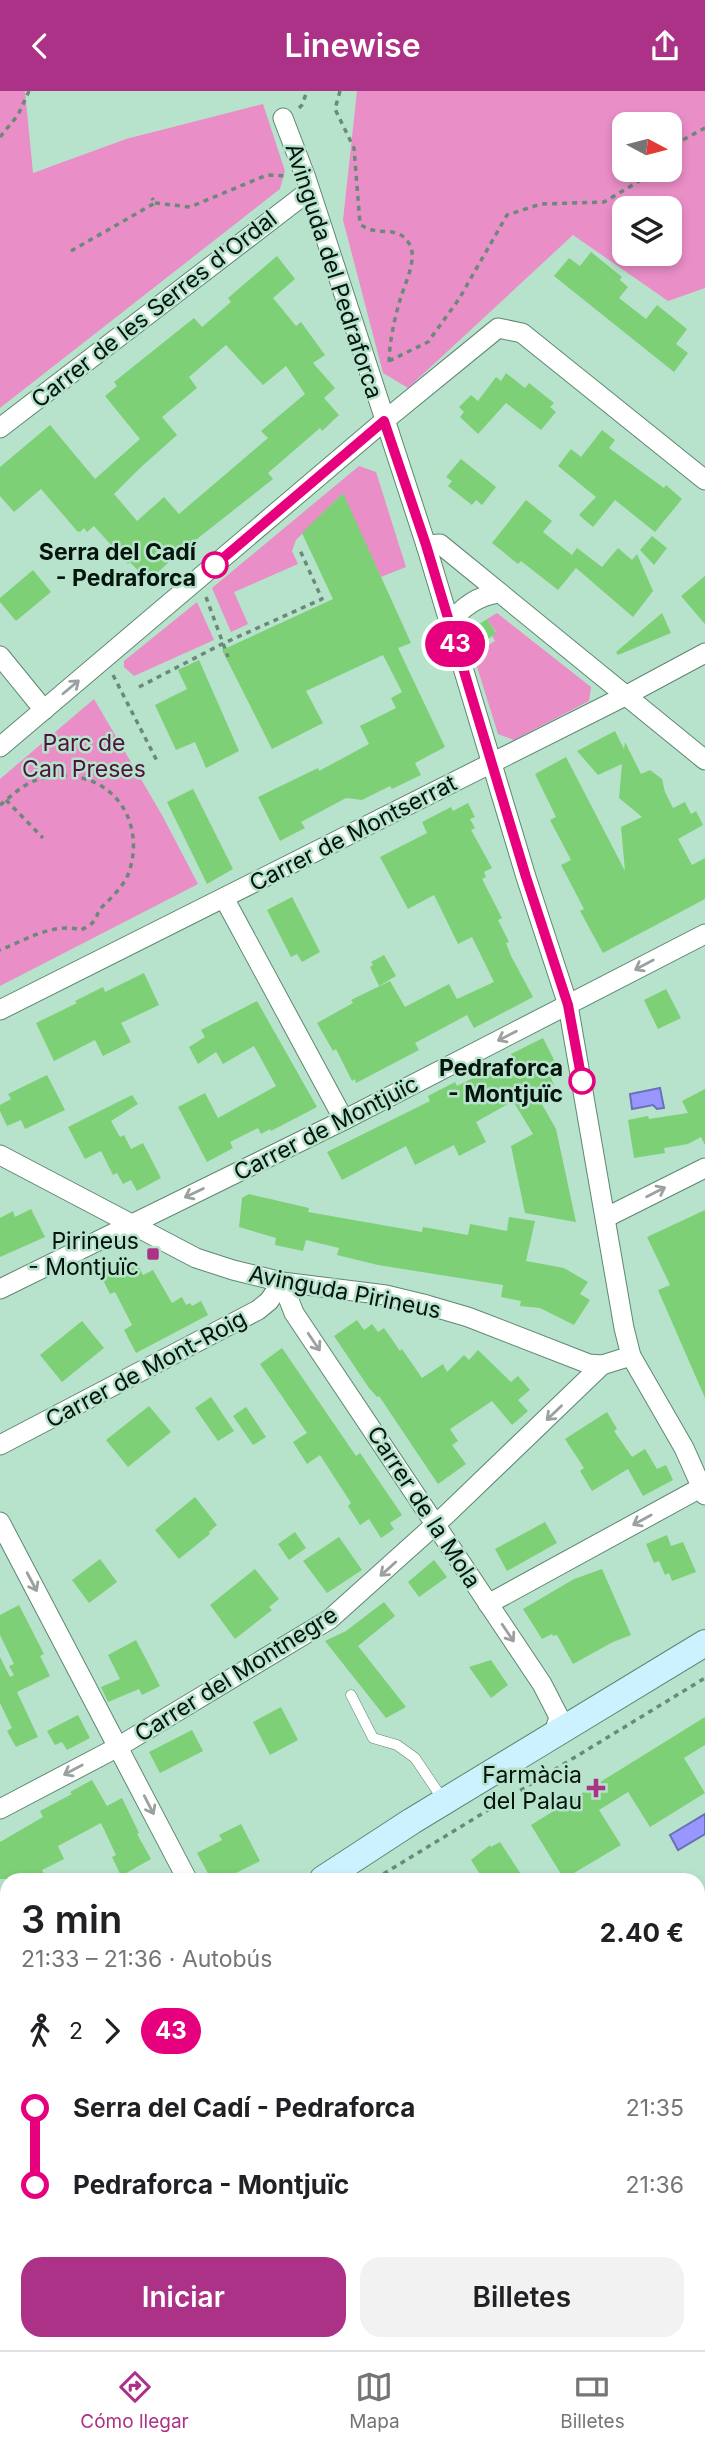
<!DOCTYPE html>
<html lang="es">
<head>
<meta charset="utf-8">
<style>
  :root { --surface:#fff; --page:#f2f2f2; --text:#202124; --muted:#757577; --line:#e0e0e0; --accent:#ab3287 }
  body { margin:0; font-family:Inter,sans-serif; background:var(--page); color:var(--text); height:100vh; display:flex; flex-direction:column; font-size:26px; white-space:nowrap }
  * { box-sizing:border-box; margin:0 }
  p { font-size:23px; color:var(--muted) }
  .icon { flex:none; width:38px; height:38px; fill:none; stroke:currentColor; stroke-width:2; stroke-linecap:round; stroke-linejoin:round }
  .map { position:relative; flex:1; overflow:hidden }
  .panel { position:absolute; left:0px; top:1782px; width:705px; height:478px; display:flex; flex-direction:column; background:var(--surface); border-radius:21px 21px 0 0; box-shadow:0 4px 10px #0003 }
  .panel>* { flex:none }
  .badge { padding:0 14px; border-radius:23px; font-size:24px; line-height:46px }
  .needle { width:46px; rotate:97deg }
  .tools { position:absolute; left:612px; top:21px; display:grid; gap:14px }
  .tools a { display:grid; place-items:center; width:70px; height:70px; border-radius:14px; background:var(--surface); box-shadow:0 4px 10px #0003; font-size:35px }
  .map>.badge { position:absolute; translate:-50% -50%; box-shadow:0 0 0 4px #fff }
  .legs { display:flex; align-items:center; gap:10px; height:77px; padding:0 21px; font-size:23px }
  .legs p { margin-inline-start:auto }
  .headline { display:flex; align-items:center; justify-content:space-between; height:119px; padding:0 21px }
  h1 { font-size:38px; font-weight:600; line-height:52px }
  .primary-button { display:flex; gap:14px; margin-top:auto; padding:14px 21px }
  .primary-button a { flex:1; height:80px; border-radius:21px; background:var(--accent); color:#fff; font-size:28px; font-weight:600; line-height:80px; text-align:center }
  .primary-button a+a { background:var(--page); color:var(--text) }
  ul { padding:0 21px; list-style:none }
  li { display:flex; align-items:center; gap:24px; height:77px; font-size:26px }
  li i { display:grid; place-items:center; width:10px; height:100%; margin:0 9px; background:currentColor }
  li i::after { content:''; width:18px; height:18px; margin:-9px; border:5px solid; border-radius:50%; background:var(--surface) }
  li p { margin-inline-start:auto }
  li:first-child i { background:linear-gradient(#0000 50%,currentColor 0) }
  li:last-child i { background:linear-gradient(currentColor 50%,#0000 0) }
  header { display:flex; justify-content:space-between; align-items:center; height:91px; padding:0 21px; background:var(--accent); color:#fff; font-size:32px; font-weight:600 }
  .tab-bar { display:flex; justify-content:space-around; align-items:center; height:98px; border-top:2px solid var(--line); background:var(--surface); font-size:19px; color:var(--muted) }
  .tab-bar a { display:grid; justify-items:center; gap:4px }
  .tab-bar .current { color:var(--accent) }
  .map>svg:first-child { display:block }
</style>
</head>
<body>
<header><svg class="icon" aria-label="back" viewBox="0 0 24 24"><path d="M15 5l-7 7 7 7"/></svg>Linewise<svg class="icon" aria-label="share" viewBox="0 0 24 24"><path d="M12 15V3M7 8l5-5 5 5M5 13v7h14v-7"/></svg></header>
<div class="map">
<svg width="705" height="2259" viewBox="0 0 705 2259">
  <rect width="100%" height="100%" fill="#b7e3cc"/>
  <g fill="#ea8ec8" fill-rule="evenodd">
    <path d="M0 0H25L33 82 126 48 263 13 285 80 280 98 0 317Z"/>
    <path d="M357 0H705V197L668 210 573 144 408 297 383 282 343 129ZM625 33H670V79H625ZM625 117H670V163H625Z"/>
    <path d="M359 375 376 381 406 476 381 486 342 403 296 449 292 460 298 473 234 501 248 533 231 541 212 497Z"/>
    <path d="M197 511 214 549 134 585 124 576V570Z"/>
    <path d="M497 522 591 596 589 610 514 649 498 643 473 563 495 550 492 545 496 541 487 528Z"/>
    <path d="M94 608 162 724 198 793 0 895V688Z"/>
    <path d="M705 2018V2156L698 2165V2028Z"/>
    <path d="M547 2252H655L652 2259H542Z"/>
  </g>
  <g fill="#9897ff" stroke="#6c70b6" stroke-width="2">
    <path d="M660 997 664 1017 657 1018 653 1014 632 1018 630 1003Z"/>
    <path d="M705 1723V1743L678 1759 670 1744Z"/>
  </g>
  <g fill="#7dd075" fill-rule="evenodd">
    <path d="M591 161 622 186 620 189 628 196 619 207 646 228 657 214 687 238 676 253 688 262 674 281 554 185 569 167 580 175Z"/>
    <path d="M277 165 295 188 273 207 296 235 301 231 325 264 313 272 335 297 324 307 339 324 322 340 320 337 268 382 273 388 178 463 148 490 130 471 128 473 94 435 87 441 84 437 80 441 77 440 41 398 14 421 0 405V376L50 334 95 388 140 348 105 305 117 295 114 291 194 227 202 236 231 211 228 207ZM226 254 263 294 286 275 305 303 261 340 268 347 179 423 164 406 137 430 114 403 140 377 177 344 162 326 197 297 189 286Z"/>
    <path d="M506 282 525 297 529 292 554 312 550 316 556 321 541 339 506 312 478 343 460 326 464 321 459 316 471 304 478 310 496 286 501 290Z"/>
    <path d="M602 339 615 349 609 357 664 397 666 394 682 408 655 441 615 409 593 436 579 424 596 406 558 375 571 358 581 366Z"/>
    <path d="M461 368 496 396 482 414 476 409 472 414 448 395 452 390 446 386Z"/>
    <path d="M343 402 411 552 398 557 445 656 415 672 421 684 392 698 390 695 362 709 346 707 301 731 305 737 280 750 258 706 318 677 319 680 369 653 360 635 396 617 391 607 402 601 383 564 306 600 323 632 272 658 222 559 333 508 302 442Z"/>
    <path d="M526 409 552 430 543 441 572 464 577 457 602 476 618 457 632 469 637 463 653 500 633 526 576 477 558 499 521 470 518 473 492 452Z"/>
    <path d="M652 445 667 457 654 474 640 459Z"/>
    <path d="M33 479 51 501 16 530 0 511V507Z"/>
    <path d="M705 485V533L681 505Z"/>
    <path d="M662 522 671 542 618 564 616 561Z"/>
    <path d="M487 528 496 542 482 553 473 537Z"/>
    <path d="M199 569 239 660 206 677 195 651 176 659 155 614 187 598 178 579Z"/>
    <path d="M615 640 624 658 625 651 641 683 650 679 662 688 665 701 673 717 685 711 691 723 696 720 703 734 678 748 692 774 705 767V808L603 862 580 820 584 818 561 774 571 769 550 729 556 726 535 683 566 666 625 780 621 736 642 726 619 707 622 673 598 684 577 660Z"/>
    <path d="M193 698 233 778 207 793 167 711Z"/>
    <path d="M468 712 475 726 470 728 475 737 471 739 492 777 484 781 486 786 482 788 502 827 498 829 509 851 506 852 511 865 533 906 474 937 467 924 415 952 419 959 356 992 355 988 352 990 336 958 333 960 317 932 353 912 351 909 390 890 405 916 449 893 457 908 494 891 472 846 458 853 434 804 408 818 380 766 427 742 422 731 451 716 453 720Z"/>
    <path d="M292 806 320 861 302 871 297 863 291 866 267 819Z"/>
    <path d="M384 864 396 885 379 895 370 876 373 874 371 871Z"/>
    <path d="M144 882 159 914 121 932 131 951 103 965 95 949 54 970 36 932 77 912 75 910 103 896 105 901Z"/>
    <path d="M666 898 681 927 658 938 644 909Z"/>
    <path d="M257 910 317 1016 271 1040 270 1038 261 1043 258 1037 230 1051 233 1057 207 1071 178 1016 205 1002 218 1027 276 995 254 955 223 973 216 961 198 973 189 956 205 946 201 939Z"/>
    <path d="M543 947 555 971 547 974 553 986 551 987 554 994 536 1003 556 1038 576 1131 525 1122 511 1055 533 1043 513 1010 476 1031 486 1051 459 1065 454 1054 415 1074 406 1055 342 1089 327 1061 430 1010 428 1005 455 991 457 995 513 967 511 963Z"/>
    <path d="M47 984 65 1019 25 1038 21 1029 7 1035 0 1020V1014L11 1008 8 1003Z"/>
    <path d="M705 998V1054L701 1046 688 1053 664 1057 665 1062 634 1067 628 1029 648 1025 649 1028 688 1022 682 1010Z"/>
    <path d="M132 1004 138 1013 111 1030 120 1046 124 1044 131 1058 143 1052 161 1087 137 1100 131 1089 123 1093 117 1082 113 1084 101 1060 85 1068 68 1036Z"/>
    <path d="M249 1103 309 1117 308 1121 422 1141 423 1136 468 1144 470 1133 507 1140 509 1126 535 1130 526 1170 564 1177 588 1191 580 1203 590 1209 574 1234 540 1217 520 1215 521 1210 501 1206 503 1194 378 1174 337 1164 339 1157 306 1149 303 1160 275 1154 276 1147 239 1136 242 1107Z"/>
    <path d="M31 1118 45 1146 0 1166V1127L13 1120 15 1126Z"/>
    <path d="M705 1119V1307L658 1199 670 1194 647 1146Z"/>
    <path d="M124 1174 127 1179 138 1174 143 1184 153 1179 172 1212 182 1206 186 1214 190 1212 192 1215 201 1210 208 1224 136 1262 124 1239 132 1234 115 1201 110 1203 101 1185Z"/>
    <path d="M357 1229 364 1239 372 1233 378 1241 384 1237 400 1260 402 1258 422 1287 443 1273 447 1281 464 1264 469 1269 478 1259 511 1291 518 1285 530 1299 518 1309 528 1320 512 1334 492 1310 450 1338 458 1350 452 1354 466 1373 438 1393 379 1305 377 1306 369 1297 334 1245Z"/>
    <path d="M82 1230 104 1257 62 1291 40 1264Z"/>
    <path d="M282 1257 356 1365 360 1362 402 1424 390 1432 394 1438 381 1447 369 1428 360 1434 348 1415 351 1412 320 1364 307 1373 293 1351 307 1342 260 1273Z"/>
    <path d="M211 1306 234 1340 218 1350 195 1317Z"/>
    <path d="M149 1315 171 1341 128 1376 106 1349Z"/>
    <path d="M246 1316 266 1346 253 1354 233 1325Z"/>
    <path d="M607 1321 617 1338 614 1340 632 1366 645 1358 657 1378 666 1374 673 1389 643 1405 628 1378 592 1400 580 1380 584 1377 565 1348Z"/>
    <path d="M195 1406 217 1434 209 1441 210 1443 179 1468 155 1439Z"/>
    <path d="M545 1431 557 1452 507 1480 495 1458Z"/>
    <path d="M295 1441 306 1457 289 1469 278 1453Z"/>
    <path d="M667 1444 671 1455 683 1451 696 1481 672 1490 669 1482 665 1484 659 1470 654 1472 646 1453Z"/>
    <path d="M339 1446 362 1479 327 1502 303 1470Z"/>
    <path d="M100 1468 117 1491 89 1512 72 1489Z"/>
    <path d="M434 1469 447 1486 419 1506 408 1491Z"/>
    <path d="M255 1478 279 1508 269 1516 272 1519 235 1548 210 1514Z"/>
    <path d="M602 1478 631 1544 613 1551 573 1573 557 1544 553 1545 552 1543 542 1548 523 1518 574 1488Z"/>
    <path d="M384 1511 395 1525 358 1555 406 1616 386 1627 325 1550 346 1540Z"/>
    <path d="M19 1514 44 1563 40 1565 50 1585 17 1601 38 1646 16 1656 7 1640 12 1637 0 1612V1566L10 1586 14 1584 9 1575 14 1573 0 1544V1524Z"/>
    <path d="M136 1549 160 1595 142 1604 139 1598 108 1611 101 1596 120 1588 108 1564Z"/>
    <path d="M491 1569 508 1594 491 1607 469 1576Z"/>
    <path d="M281 1616 298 1649 270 1664 253 1631Z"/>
    <path d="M78 1624 90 1647 67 1659 62 1651 55 1654 47 1640Z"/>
    <path d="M705 1626V1654L684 1667 705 1702 650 1736 628 1701 599 1719 621 1754 564 1788 531 1734Z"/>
    <path d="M192 1639 203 1660 160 1682 149 1661Z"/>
    <path d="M92 1689 107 1715 122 1707 139 1742 137 1743 151 1768 121 1785 112 1766 116 1764 101 1732 58 1755 64 1768 42 1779 47 1788H0V1751L43 1726 40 1720 72 1703 70 1701Z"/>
    <path d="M241 1733 260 1770 224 1788H211L197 1762 222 1749 219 1744Z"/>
    <path d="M500 1751 524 1788H483L471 1769 490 1754 491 1756Z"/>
  </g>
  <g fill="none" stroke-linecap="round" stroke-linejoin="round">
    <g stroke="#5e8772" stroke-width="11">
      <path id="lane" d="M351 1604 373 1647 397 1654 415 1667 444 1710"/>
    </g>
    <g stroke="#5e8772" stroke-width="21">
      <g id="street">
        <path d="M283 27 306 87 426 454 526 786 568 914 624 1237 631 1265 684 1357 705 1404"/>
        <path d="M0 337 309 100"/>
        <path d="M426 454 440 453 705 669"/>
        <path d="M449 533C462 516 477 505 498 502"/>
        <path d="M0 565 44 619"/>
        <path d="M0 656 384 330 498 237 522 242 705 389"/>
        <path d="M224 807 344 1029"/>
        <path d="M0 919 625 605 705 562"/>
        <path d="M0 1064 196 1167 233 1179 282 1191 386 1204 427 1214 468 1226 589 1273 602 1274 631 1265"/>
        <path d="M607 1126 705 1077"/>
        <path d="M282 1191 294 1222 542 1593 559 1626 554 1642"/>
        <path d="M0 1198 344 1029 705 843"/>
        <path d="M0 1354 258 1219 269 1210 282 1191"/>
        <path d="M0 1431 187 1788"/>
        <path d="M488 1513 702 1396"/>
        <path d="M0 1718 118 1656 330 1528 447 1423 602 1274"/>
        <path d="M0 1874 7 1888"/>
        <path d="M698 1950 705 1940"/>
        <path d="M183 2252 186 2259"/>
        <path d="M490 2259 495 2252"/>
      </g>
    </g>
    <g stroke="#5e8772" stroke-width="28">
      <g id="secondary">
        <path d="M323 1788 412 1730 705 1552"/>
        <path d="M0 2047 7 2038"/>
      </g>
    </g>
    <g stroke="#6a8979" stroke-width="3.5" stroke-dasharray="5 5" stroke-linecap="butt">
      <path d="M340 0 335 18 354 57 360 133C377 146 391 135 405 147 406 149 411 154 411 156 416 173 404 194 400 209 394 230 389 252 389 274"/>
      <path d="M299 17 302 14 307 0"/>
      <path d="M0 46 18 24 29 0"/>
      <path d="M670 63 677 52 705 37"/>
      <path d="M155 112 190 116 267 84 286 85"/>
      <path d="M71 160 155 112 152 107"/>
      <path d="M389 270 428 251 459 208 507 124 541 113 604 111 658 79"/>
      <path d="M206 506 228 566"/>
      <path d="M113 584 157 670"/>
      <path d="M139 596 222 553 322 508 299 457"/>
      <path d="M6 709 43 747"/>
      <path d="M0 714C9 707 17 699 26 694 37 687 50 686 62 685 114 684 144 730 130 778 126 793 113 805 102 816 97 821 98 825 94 830 91 834 85 837 81 839 53 831 26 849 0 859"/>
      <path d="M375 1788 705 1587"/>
      <path d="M0 2087 7 2081"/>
      <path d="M215 2252 218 2259"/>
    </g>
    <use href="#lane" stroke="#fff" stroke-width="10"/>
    <use href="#street" stroke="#fff" stroke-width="19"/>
    <use href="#secondary" stroke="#cbf2fe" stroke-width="26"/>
  </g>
  <defs><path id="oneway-shaft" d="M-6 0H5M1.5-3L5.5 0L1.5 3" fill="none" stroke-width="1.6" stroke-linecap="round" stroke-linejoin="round" transform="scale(1.75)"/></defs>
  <g stroke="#9ba19e">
    <use href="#oneway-shaft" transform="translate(71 596) rotate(-40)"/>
    <use href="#oneway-shaft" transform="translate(644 874) rotate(152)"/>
    <use href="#oneway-shaft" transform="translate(507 945) rotate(153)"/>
    <use href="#oneway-shaft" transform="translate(656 1101) rotate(-27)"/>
    <use href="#oneway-shaft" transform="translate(194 1102) rotate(154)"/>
    <use href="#oneway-shaft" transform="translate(314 1251) rotate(56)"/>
    <use href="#oneway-shaft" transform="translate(554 1322) rotate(136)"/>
    <use href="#oneway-shaft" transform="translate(642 1429) rotate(151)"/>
    <use href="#oneway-shaft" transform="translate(388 1478) rotate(138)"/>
    <use href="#oneway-shaft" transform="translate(32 1491) rotate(62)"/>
    <use href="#oneway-shaft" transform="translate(508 1542) rotate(56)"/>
    <use href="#oneway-shaft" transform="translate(73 1679) rotate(152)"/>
    <use href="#oneway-shaft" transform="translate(149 1714) rotate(63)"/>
  </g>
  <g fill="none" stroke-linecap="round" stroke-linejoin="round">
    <g stroke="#fff" stroke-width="16">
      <path id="line-1" d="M215 474 384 330 426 454 526 786 568 914 582 990"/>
    </g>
    <use href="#line-1" stroke="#e6007e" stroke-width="10"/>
  </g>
  <g fill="#fff" stroke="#e6007e" stroke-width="3.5">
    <circle cx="215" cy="474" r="12"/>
    <circle cx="582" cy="990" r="12"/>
  </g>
  <g fill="#ab3287" stroke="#b7e3cc" stroke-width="2.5">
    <rect x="146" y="1156" width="14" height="14" rx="3.5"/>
    <path d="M592.5 1686.5h7v7h7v7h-7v7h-7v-7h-7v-7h7z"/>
  </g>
  <g text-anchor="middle" stroke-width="5" stroke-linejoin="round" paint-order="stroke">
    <g font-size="23" fill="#05140d" stroke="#b7e3cc">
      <text transform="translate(334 180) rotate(72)" y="8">Avinguda del Pedraforca</text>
      <text transform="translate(154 218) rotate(-38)" y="8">Carrer de les Serres d'Ordal</text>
      <text transform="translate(353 742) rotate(-27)" y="8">Carrer de Montserrat</text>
      <text transform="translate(326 1037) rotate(-27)" y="8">Carrer de Montjuïc</text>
      <text transform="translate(345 1201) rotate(11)" y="8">Avinguda Pirineus</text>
      <text transform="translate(146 1278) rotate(-28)" y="8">Carrer de Mont-Roig</text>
      <text transform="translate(424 1416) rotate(57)" y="8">Carrer de la Mola</text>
      <text transform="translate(236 1583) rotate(-32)" y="8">Carrer del Montnegre</text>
    </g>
    <g font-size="23" font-weight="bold" fill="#05140d" stroke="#b7e3cc" text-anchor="end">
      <text x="196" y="469">Serra del Cadí<tspan x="196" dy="26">- Pedraforca</tspan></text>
      <text x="563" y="985">Pedraforca<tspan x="563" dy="26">- Montjuïc</tspan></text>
    </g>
    <g font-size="23" fill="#52123f" stroke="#b7e3cc">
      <text x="84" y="660">Parc de<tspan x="84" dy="26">Can Preses</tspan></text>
    </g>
    <g font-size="23" fill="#05140d" stroke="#b7e3cc" text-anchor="end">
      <text x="139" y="1158">Pirineus<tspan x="139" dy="26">- Montjuïc</tspan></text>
      <text x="582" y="1692">Farmàcia<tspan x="582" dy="26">del Palau</tspan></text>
    </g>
  </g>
</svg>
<div class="tools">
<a><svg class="needle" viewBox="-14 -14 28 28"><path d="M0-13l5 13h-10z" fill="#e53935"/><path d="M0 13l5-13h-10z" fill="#757577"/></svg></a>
<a><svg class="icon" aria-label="layers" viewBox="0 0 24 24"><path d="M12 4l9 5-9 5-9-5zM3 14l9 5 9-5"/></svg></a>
</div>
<b class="badge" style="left:455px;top:553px;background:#e6007e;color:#fff">43</b>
<section class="panel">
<div class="headline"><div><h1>3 min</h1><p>21:33 – 21:36 · Autobús</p></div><b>2.40 €</b></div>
<div class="legs"><svg class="icon" aria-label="walk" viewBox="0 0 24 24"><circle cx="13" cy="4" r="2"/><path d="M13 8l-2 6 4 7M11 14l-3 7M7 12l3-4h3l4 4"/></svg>2<svg class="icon" aria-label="forward" viewBox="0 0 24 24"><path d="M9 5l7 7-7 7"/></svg><b class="badge" style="background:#e6007e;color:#fff">43</b></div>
<ul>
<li><i style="color:#e6007e"></i><b>Serra del Cadí - Pedraforca</b><p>21:35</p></li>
<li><i style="color:#e6007e"></i><b>Pedraforca - Montjuïc</b><p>21:36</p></li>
</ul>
<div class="primary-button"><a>Iniciar</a><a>Billetes</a></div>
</section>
</div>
<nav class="tab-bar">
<a class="current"><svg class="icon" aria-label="directions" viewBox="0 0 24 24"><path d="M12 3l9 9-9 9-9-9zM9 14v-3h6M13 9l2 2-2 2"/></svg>Cómo llegar</a>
<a><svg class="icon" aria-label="map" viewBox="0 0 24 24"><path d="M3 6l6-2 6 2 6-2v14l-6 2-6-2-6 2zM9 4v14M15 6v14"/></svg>Mapa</a>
<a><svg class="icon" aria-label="tickets" viewBox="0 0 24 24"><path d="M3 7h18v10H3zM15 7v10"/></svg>Billetes</a>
</nav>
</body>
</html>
